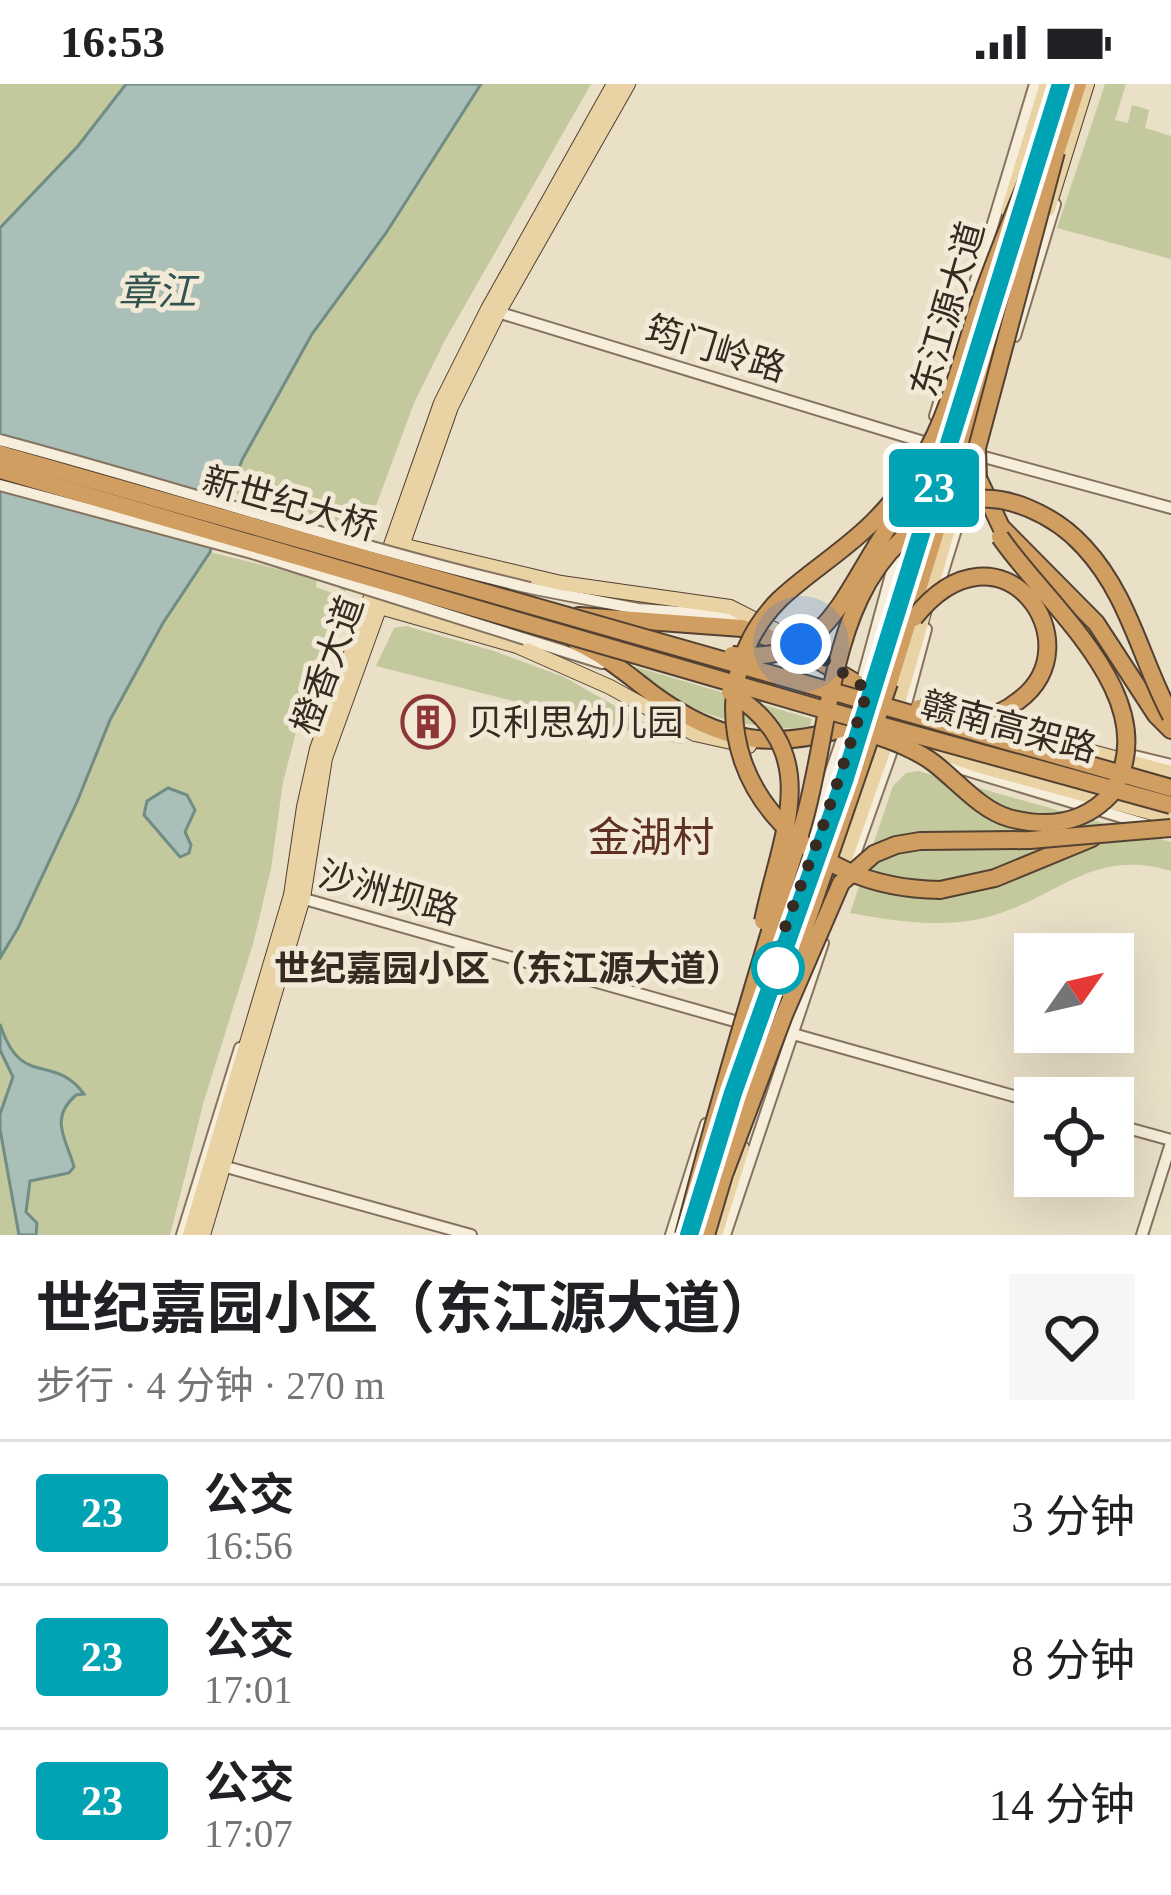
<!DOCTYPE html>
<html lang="zh">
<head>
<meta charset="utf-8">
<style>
  :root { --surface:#fff; --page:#f6f6f6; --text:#202124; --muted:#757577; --line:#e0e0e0 }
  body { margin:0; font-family:"Times New Roman","Noto Sans SC",serif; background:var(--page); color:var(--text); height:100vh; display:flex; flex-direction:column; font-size:45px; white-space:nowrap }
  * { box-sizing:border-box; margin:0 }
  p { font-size:39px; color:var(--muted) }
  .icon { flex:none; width:66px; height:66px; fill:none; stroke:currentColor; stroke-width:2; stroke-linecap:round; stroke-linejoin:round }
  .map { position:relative; height:1151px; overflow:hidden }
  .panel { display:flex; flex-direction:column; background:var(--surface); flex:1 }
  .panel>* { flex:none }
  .badge { padding:0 24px; border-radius:9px; font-size:42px; line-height:78px }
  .needle { width:78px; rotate:56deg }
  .tools { position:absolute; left:1014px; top:849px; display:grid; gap:24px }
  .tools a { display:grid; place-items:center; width:120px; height:120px; border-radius:0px; background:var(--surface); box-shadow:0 12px 48px #0002; font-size:60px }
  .you { position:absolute; width:60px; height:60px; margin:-30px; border:9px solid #fff; border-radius:50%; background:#1a73e8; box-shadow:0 0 0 18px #1a73e833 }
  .map>.badge { position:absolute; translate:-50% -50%; box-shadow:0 0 0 6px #fff }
  .round { display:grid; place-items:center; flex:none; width:126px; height:126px; border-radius:0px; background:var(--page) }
  .headline { display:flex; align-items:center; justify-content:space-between; height:204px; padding:0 36px }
  h1 { font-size:57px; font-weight:700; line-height:90px }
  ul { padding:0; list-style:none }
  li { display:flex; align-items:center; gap:36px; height:144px; padding:0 36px; border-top:3px solid var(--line) }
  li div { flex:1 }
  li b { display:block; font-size:45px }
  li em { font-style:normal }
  li .badge { min-width:132px; font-weight:700; text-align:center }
  .status { display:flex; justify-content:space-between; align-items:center; height:84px; padding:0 60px; background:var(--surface); direction:ltr }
  .status svg { height:33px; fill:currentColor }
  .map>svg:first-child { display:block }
</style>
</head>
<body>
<div class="status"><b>16:53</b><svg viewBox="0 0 49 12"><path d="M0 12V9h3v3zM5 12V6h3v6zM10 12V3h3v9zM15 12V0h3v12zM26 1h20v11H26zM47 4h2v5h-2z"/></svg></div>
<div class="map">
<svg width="1171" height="1151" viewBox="0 0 1171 1151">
  <rect width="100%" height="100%" fill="#eae0c8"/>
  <g fill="#c3c89d">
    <path d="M0 0H126L78 62 0 144Z"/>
    <path d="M481 0H591L444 258 414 319 367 446 230 408 242 376 312 250 386 149Z"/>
    <path d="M1105 0H1126L1115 36 1128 39 1132 21 1149 26 1145 44 1171 52V175L1057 144Z"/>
    <path d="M210 468 317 495 316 503 337 511 343 498 348 501 301 629 283 698 271 785 253 860 204 1017 170 1151H0V874C46 799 73 716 110 636 137 577 174 522 210 468Z"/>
    <path d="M406 542 494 567 564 593 684 661 376 582 394 544Z"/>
    <path d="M619 578 812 635 809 645C720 643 690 628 619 578Z"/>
    <path d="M918 687 1171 758V787C1092 763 1058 814 988 833 943 845 895 837 850 829L893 702 906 689Z"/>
  </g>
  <g fill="#a9bfb8" stroke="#708d85" stroke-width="3">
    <path d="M126 0H481L386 149 312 250 242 376 210 468 163 539 110 636 77 718 18 844 0 874V144L78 62Z"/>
    <path d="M168 704 187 711 195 726 185 748 191 761 189 769 180 773 144 731 147 717Z"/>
    <path d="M0 940C21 1006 53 968 84 1010L76 1011C48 1035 67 1056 74 1083L69 1089 30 1097 26 1128 37 1139 36 1151H19L0 1045V1030L13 993 0 966Z"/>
  </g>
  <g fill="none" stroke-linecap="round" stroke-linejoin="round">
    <g stroke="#85725f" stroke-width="14">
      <g id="minor">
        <path d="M494 227 927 359"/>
        <path d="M1015 252 1055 120"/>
        <path d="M935 332 1035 0"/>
        <path d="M973 370 1171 424"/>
        <path d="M530 504 638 525 725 531 752 539"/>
        <path d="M936 510 975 384"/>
        <path d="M525 555 602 579"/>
        <path d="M903 631 926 545"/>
        <path d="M1122 669 1171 681"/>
        <path d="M936 677 1148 741"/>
        <path d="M805 762 861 601 912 413"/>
        <path d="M848 790 896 655"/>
        <path d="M301 814 745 940"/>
        <path d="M786 948 1035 1018"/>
        <path d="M1113 1040 1171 1056"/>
        <path d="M219 1081 471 1151"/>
        <path d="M182 1151 240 964"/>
        <path d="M671 1151 706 1040"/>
        <path d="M725 1151 823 859"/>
        <path d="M1142 1151 1171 1059"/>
      </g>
    </g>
    <g stroke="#534132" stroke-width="16">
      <g id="major">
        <path d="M1048 125 1087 0"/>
        <path d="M1008 127 1047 0"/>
        <path d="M397 460 561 499 730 523 809 563"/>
        <path d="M386 475 441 319 488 225 614 0"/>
        <path d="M396 479 451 323 498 229 628 0"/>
        <path d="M373 521 517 562 610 603 695 650 749 662"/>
        <path d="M968 635 1171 689"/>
        <path d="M903 655 980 682 1171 734"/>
        <path d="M840 789 889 650 973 358"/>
        <path d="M755 921 794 819"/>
        <path d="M190 1151 291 811 304 723 317 665 377 496"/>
        <path d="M203 1151 303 814 325 674 388 500"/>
        <path d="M715 1151 742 1064"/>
      </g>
    </g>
    <g stroke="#534132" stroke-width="20">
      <g id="highway">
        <path d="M1038 74 1061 0"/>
        <path d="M1053 78 1078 0"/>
        <path d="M978 394 1001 443 1096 539 1156 631 1171 646"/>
        <path d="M905 498 1011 155"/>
        <path d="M579 532 742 544 799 565 868 606"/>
        <path d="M576 558C605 571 628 591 653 610 721 660 778 668 856 640"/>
        <path d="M889 599 1027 153"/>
        <path d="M940 806 995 794 1092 754"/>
        <path d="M709 1087 845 697"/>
      </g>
    </g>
    <use href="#minor" stroke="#f6eddb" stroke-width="10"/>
    <use href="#major" stroke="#e9d2a4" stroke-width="14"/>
    <use href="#highway" stroke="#d19e62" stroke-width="16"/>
    <g stroke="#85725f" stroke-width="14" stroke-linecap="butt">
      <g id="minor-bridge">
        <path d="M0 356C177 403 351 462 530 504"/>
        <path d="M0 401 252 469 525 555"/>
      </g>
    </g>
    <g stroke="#534132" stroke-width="20" stroke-linecap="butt">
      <g id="highway-bridge">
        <path d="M0 370 1171 704"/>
        <path d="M0 386 818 624 1171 721"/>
        <path d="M978 394 977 364 1056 68"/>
        <path d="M914 534C1001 424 1097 561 1018 617 1008 625 998 631 985 632 964 634 940 627 919 624"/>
        <path d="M732 571C809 578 831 539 866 479 880 455 896 432 909 407"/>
        <path d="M730 608C827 668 781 749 763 837"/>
        <path d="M860 646C886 655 913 663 935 680 958 698 981 726 1009 734 1046 744 1083 740 1110 711 1171 618 1047 522 1000 453"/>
        <path d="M845 697 905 498"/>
        <path d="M940 806C872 805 817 782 773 730 719 666 721 573 780 515 811 486 849 464 878 433 899 411 922 379 935 351 954 310 965 264 979 221 998 167 1020 114 1043 60"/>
        <path d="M784 904 889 599"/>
        <path d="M725 1088 784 931 841 799 874 770 896 761 920 757 1030 756 1171 744"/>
        <path d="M684 1151C719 1015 759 881 801 747 837 632 823 471 961 419 1003 404 1057 433 1084 463 1129 511 1141 576 1171 632"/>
        <path d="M706 1151 728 1077"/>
      </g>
    </g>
    <use href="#minor-bridge" stroke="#f6eddb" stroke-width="10"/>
    <use href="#highway-bridge" stroke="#d19e62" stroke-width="16"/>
  </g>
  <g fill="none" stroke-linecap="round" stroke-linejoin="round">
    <g stroke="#fff" stroke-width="27">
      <path id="line" d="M689 1151 733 1009 844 697 1061 0"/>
    </g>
    <use href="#line" stroke="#00a3b4" stroke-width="18"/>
    <path stroke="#372b21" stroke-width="12" stroke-dasharray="0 21.6" d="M778 884V862L822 745 868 606 801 560"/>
  </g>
  <defs>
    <g id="building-ring" transform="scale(2.7)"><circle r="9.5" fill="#f2ead7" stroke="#8e3537" stroke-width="1.5"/><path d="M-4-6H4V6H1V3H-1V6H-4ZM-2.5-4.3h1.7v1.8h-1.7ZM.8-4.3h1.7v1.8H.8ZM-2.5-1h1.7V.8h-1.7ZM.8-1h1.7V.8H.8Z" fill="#8e3537"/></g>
  </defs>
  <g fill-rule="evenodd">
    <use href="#building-ring" x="428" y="638"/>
  </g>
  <circle fill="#fff" stroke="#00a3b4" stroke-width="6" cx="778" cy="884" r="24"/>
  <g text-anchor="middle" stroke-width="10" stroke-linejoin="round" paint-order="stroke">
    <g font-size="36" fill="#372b21" stroke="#f2ead7">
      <text transform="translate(947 225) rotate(-74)" y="13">东江源大道</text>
      <text transform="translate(716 264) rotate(17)" y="13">筠门岭路</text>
      <text transform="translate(290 419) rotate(16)" y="13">新世纪大桥</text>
      <text transform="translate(327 581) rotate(-70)" y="13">橙香大道</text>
      <text transform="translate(1009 642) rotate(15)" y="13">赣南高架路</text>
      <text transform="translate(389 808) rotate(16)" y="13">沙洲坝路</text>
    </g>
    <g font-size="36" fill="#372b21" stroke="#f2ead7" text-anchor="start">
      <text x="467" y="651">贝利思幼儿园</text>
    </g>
    <g font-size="36" font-weight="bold" fill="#372b21" stroke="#f2ead7" text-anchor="end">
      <text x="742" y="897">世纪嘉园小区（东江源大道）</text>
    </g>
    <g font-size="39" font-style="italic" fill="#325552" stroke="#f2ead7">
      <text x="157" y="221">章江</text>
    </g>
    <g font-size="42" fill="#5f3025" stroke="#f2ead7">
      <text x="651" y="768">金湖村</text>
    </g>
  </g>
</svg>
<div class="tools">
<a><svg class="needle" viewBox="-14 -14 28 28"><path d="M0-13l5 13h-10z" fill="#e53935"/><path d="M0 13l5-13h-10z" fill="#757577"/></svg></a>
<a><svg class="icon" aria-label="locate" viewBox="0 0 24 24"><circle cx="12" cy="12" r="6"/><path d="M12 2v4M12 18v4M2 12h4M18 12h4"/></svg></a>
</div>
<div class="you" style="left:801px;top:560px"></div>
<b class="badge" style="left:934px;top:404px;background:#00a3b4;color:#fff">23</b>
</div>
<section class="panel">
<div class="headline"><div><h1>世纪嘉园小区（东江源大道）</h1><p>步行 · 4 分钟 · 270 m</p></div><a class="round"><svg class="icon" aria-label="heart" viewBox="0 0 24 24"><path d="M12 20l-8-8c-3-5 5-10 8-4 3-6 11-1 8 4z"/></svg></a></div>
<ul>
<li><span class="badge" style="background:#00a3b4;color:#fff">23</span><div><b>公交</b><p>16:56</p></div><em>3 分钟</em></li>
<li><span class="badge" style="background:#00a3b4;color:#fff">23</span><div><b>公交</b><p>17:01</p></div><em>8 分钟</em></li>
<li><span class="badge" style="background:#00a3b4;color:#fff">23</span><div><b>公交</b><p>17:07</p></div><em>14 分钟</em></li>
</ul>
</section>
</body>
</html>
